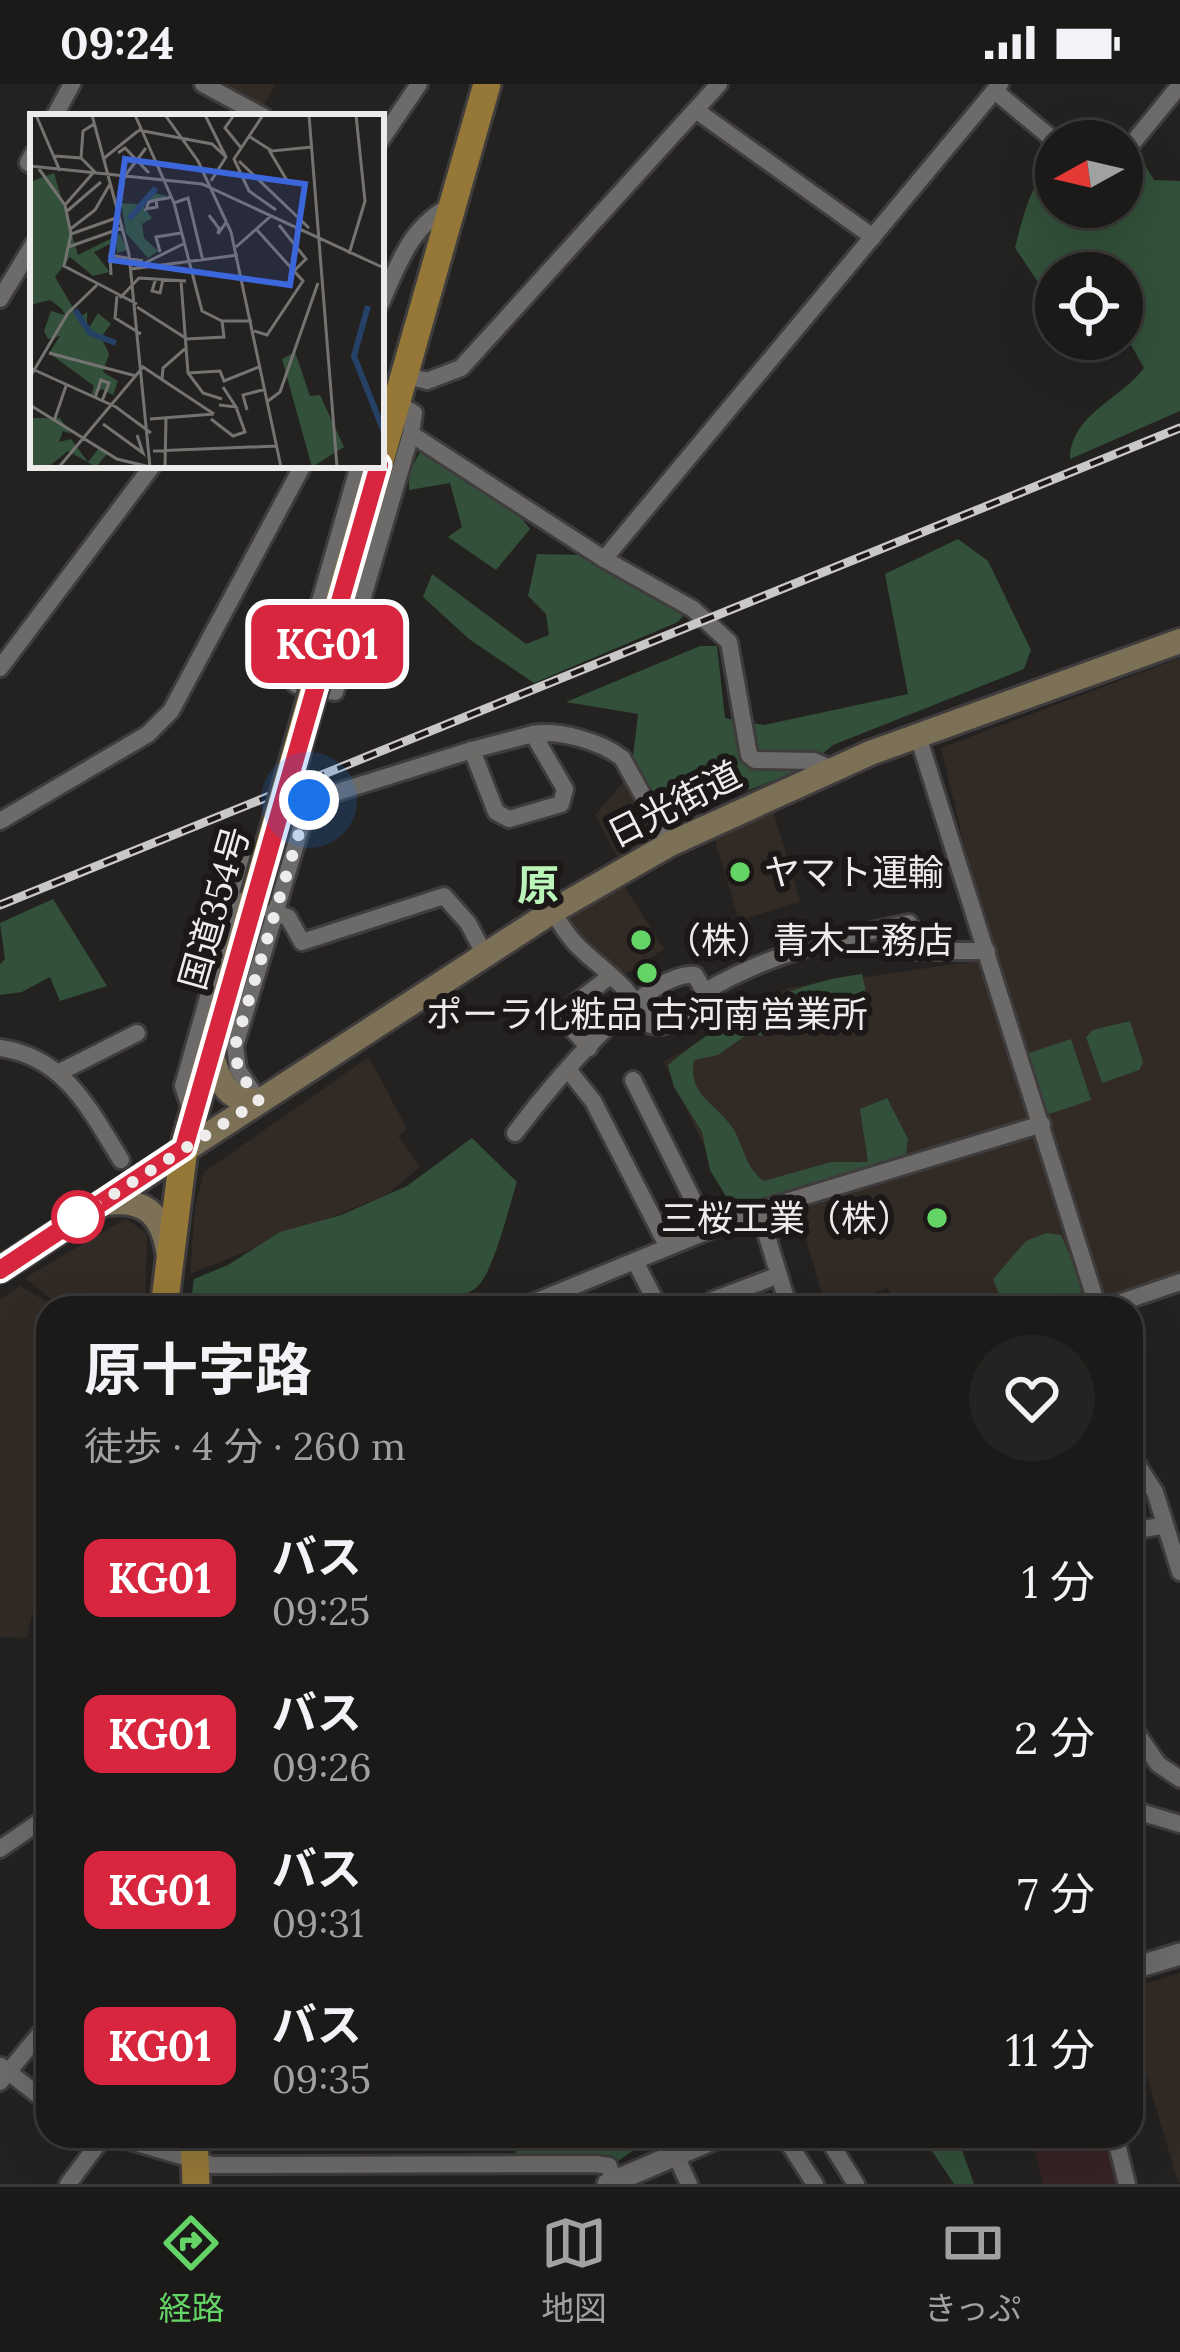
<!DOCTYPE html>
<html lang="ja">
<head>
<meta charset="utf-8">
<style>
  :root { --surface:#1b1a18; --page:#242321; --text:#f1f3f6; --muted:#a0a1a2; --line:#393837; --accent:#65d467 }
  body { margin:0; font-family:Lora,"Noto Sans JP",serif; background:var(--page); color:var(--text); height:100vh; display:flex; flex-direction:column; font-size:45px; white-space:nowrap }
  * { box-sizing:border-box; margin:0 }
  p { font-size:39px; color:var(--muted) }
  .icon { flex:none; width:66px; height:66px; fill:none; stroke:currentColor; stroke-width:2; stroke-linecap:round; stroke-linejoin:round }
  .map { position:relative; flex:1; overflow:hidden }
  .side { position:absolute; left:36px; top:1212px; width:1107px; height:852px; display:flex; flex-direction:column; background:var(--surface); border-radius:36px; box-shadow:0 12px 48px #0002,0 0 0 3px var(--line) }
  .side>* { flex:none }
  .badge { padding:0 24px; border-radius:18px; font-size:42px; line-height:78px }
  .needle { width:78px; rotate:262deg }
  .controls { position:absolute; left:1035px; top:36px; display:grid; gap:24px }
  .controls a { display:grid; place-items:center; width:108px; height:108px; border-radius:50%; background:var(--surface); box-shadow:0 12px 48px #0002,0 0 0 3px var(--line); font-size:60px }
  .you { position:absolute; width:60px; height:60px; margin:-30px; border:9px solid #fff; border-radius:50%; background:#1a73e8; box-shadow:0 0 0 18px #1a73e833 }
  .map>.badge { position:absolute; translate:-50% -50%; box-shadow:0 0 0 6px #fff }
  .round { display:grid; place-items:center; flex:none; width:126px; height:126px; border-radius:63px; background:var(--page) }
  .summary { display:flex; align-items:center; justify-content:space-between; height:204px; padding:0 48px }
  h1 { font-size:57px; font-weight:700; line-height:90px }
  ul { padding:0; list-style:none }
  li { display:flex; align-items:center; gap:36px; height:156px; padding:0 48px }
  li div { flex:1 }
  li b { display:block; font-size:45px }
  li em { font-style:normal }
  li .badge { min-width:132px; font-weight:700; text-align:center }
  .status { display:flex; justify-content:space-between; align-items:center; height:84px; padding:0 60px; background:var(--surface); direction:ltr }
  .status svg { height:33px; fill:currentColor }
  .tabs { display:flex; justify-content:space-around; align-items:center; height:168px; border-top:3px solid var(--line); background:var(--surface); font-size:33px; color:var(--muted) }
  .tabs a { display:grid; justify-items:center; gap:6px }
  .tabs .active { color:var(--accent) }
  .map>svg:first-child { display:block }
</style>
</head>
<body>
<div class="status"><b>09:24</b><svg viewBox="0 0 49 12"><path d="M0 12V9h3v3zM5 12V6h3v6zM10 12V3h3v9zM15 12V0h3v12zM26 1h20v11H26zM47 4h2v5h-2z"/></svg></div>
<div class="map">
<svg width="1180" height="2100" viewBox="0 0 1180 2100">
  <rect width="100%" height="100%" fill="#242220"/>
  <g fill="#322b25">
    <path d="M218 0H276L261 26Z"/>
    <path d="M1180 574V1190L1104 1216 984 844 941 664Z"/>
    <path d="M626 695 657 755 619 776 595 731Z"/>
    <path d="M773 727 800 817 739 837 713 749Z"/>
    <path d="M622 799 664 865 622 892 582 863 567 832Z"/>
    <path d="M983 876 1036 1038 735 1127 664 978 789 904Z"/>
    <path d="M369 973 407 1045 398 1052 420 1083 386 1111 190 1190 195 1123 204 1088Z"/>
    <path d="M1038 1050 1091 1222 896 1224 888 1204 826 1224 796 1120Z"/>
    <path d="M125 1135 147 1149 145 1224H63L25 1194Z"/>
    <path d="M20 1202 57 1224H48V1245L42 1254 48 1265V1456L27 1554 0 1553V1216Z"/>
    <path d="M1180 1889V2098H1178L1131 1938V1904Z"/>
  </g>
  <path fill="#372326" d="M1031 2052H1104L1117 2100H1043Z"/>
  <g fill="#32503a">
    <path d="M1113 41 1126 50 1154 96 1180 97V327L1070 375C1071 330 1120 316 1144 284L1122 245V189H1056L1053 220 1015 164C1022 137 1032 92 1056 77V123H1122V57H1088Z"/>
    <path d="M422 364 520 432 530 445 496 486 448 453 462 443 450 399 409 406V389Z"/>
    <path d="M958 455 988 477 1031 566 1024 585 833 661 802 686 714 719 664 729 633 673 638 630 566 618 700 562H717L725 634 764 641 908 610 885 490Z"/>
    <path d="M537 470 580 471 661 519 687 527 678 538 534 599 469 555 423 513 432 490 526 560 549 551 546 530 528 512Z"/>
    <path d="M53 815 107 902 60 917 50 893 22 908 0 911V880L5 875 0 839Z"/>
    <path d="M862 890 866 908C840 932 792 914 763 952L749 949 718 971 694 976C688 1008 711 1017 729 1039 744 1057 743 1083 764 1097L831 1078H868L860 1025 887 1014 908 1055 906 1071C856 1113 799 1122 735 1127L710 1086 702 1048 674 1003 668 981C726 933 788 899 862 890Z"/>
    <path d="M1130 937 1143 978 1139 986 1102 999 1086 953 1093 946Z"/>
    <path d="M1071 955 1091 1016 1046 1031 1026 970Z"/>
    <path d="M472 1054 517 1098C509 1122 494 1188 477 1203 445 1233 242 1224 190 1224L194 1195 228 1181 280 1148 341 1131 407 1102Z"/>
    <path d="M1046 1149 1061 1151 1083 1202 1074 1224H1005L993 1195 1026 1157Z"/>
    <path d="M525 2052H642L650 2055 618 2077 514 2071Z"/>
    <path d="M922 2052H957L974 2100H954Z"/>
  </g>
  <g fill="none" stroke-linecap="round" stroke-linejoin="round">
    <g stroke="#3e3c3c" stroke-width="22">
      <g id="minor">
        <path d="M203 0 264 33"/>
        <path d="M995 7 1056 58"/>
        <path d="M697 27 873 153"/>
        <path d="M54 33 72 0"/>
        <path d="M381 56 419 0"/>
        <path d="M33 70 28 79 33 82"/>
        <path d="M1122 72 1180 1"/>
        <path d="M0 215 33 161"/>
        <path d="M381 219C399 179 411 140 453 121"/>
        <path d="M405 291 427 297 461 284 719 0"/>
        <path d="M381 309 414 329 411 350 604 475 693 525 729 558 749 671 755 676 814 677 833 685"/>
        <path d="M359 381 296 601 335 608 411 350"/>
        <path d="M604 475 1000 0"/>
        <path d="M0 584 153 381"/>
        <path d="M533 650 472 666 496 728 509 735 561 720 565 705 533 650C560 646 600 657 622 674L670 760"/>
        <path d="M918 652 1098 1224"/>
        <path d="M0 737 148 650 171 627 303 381"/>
        <path d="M272 829 288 833 302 858 444 812 468 839 485 871"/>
        <path d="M706 907C770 869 837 854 909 839L917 867H987"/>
        <path d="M0 964C65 973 90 1026 121 1076"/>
        <path d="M589 964 560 931 609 893"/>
        <path d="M569 987 593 1017 668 1163"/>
        <path d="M60 988 137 949"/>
        <path d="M633 996 708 1146"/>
        <path d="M259 1017 238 986 235 962 309 717 472 666"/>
        <path d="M191 1026 183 1002 249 768 271 777"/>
        <path d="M515 1049C545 1009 644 886 695 891L708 914 662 942 651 941C641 928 632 911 620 900 590 870 576 869 553 827"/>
        <path d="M759 1126 789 1224"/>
        <path d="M635 1177 659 1224"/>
        <path d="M520 1224 759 1126 1042 1040"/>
        <path d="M716 1224 713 1216 779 1191"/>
        <path d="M1104 1224 1180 1198"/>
        <path d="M1131 1371 1155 1408 1180 1488"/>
        <path d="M1131 1447 1161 1442"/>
        <path d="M1131 1641 1158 1680 1180 1695"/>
        <path d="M1131 1714 1140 1728 1180 1740"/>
        <path d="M0 1765 48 1732"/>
        <path d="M1131 1793H1132"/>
        <path d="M1 1982 48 2019"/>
        <path d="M0 1998 48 1940"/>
        <path d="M113 2052 212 2081 596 2080 609 2082 614 2100"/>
        <path d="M784 2052 815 2100"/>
        <path d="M826 2052 856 2100"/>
        <path d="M1115 2052 1127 2100"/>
        <path d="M676 2072 689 2100"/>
        <path d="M68 2100 104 2052"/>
      </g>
    </g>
    <g stroke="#3e3c3c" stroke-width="27">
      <g id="tertiary">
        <path d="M1131 1885 1180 1870"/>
        <path d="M608 2100 720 2052"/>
      </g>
    </g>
    <g stroke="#3e3c3c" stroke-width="30">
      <g id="secondary">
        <path d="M211 966C217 994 225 1018 259 1017"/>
        <path d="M102 1120C142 1113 162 1128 168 1167"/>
        <path d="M0 1186 553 827 670 760 870 669 1180 557"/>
      </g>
    </g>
    <g stroke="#3e3c3c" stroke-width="33">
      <g id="trunk">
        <path d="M381 373 487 0"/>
        <path d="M320 584 379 381"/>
        <path d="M164 1224 184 1064 255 813"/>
        <path d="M194 2052 196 2100"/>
      </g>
    </g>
    <use href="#minor" stroke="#6d6b69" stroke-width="16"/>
    <use href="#tertiary" stroke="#6d6b69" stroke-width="21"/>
    <use href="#secondary" stroke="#7c7056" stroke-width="24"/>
    <use href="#trunk" stroke="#957838" stroke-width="27"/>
    <g stroke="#cac8c7" stroke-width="9">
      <path id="rail" d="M0 821 1180 344"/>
    </g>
    <use href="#rail" stroke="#1b1817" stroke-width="4.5" stroke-dasharray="14" stroke-linecap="butt"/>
    <g stroke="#3e3c3c" stroke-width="33" stroke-linecap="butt">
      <path id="trunk-bridge" d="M255 813 320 584"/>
    </g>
    <use href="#trunk-bridge" stroke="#957838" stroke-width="27"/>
  </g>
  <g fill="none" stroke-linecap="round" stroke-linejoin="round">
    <g stroke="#fff" stroke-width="27">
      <path id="line" d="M0 1186 184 1064 379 381"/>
    </g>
    <use href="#line" stroke="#d7263d" stroke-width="18"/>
    <path stroke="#eeeceb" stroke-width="12" stroke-dasharray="0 21.6" d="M78 1133 259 1017 238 986 235 962 309 716"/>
  </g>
  <g fill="#65d467" stroke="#1b1817" stroke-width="4.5">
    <circle cx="740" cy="788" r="12"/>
    <circle cx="641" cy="856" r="12"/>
    <circle cx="647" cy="889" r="12"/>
    <circle cx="937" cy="1134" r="12"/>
  </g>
  <circle fill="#fff" stroke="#d7263d" stroke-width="6" cx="78" cy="1133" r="24"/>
  <g text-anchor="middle" stroke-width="12" stroke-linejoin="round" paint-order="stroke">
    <g font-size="36" fill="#eeeceb" stroke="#1b1817">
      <text transform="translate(674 720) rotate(-27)" y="13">日光街道</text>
      <text transform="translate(214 824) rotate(-74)" y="13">国道354号</text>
    </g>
    <g font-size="36" fill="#eeeceb" stroke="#1b1817" text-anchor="start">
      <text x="764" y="801">ヤマト運輸</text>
      <text x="665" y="869">（株）青木工務店</text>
      <text x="647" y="943" text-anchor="middle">ポーラ化粧品 古河南営業所</text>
      <text x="913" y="1147" text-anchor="end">三桜工業（株）</text>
    </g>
    <g font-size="42" font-weight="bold" fill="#baf4b8" stroke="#1b1817">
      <text x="538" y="816">原</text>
    </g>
  </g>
  <g transform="translate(30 30)">
    <rect width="354" height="354" fill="#242220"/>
    <path d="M24 59 48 141 90 120 97 136 87 139 86 127 64 138 80 158 63 162 40 143 25 163 49 204 57 198V217L68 199 81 210 71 223 79 240 73 258 88 267 83 281 72 275 61 282 64 272 19 239 30 222 18 225 14 217 21 197 35 201 32 195 20 186 0 191V68ZM119 78 138 82 113 92 122 104 112 110 114 124 128 137 118 144 96 119 91 89 107 90 100 108ZM265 238 280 282 290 281 314 333 282 353 252 245ZM0 304H30L41 320 33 317 29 328 41 325 58 348 69 334 77 340 66 353 38 337 18 353H0Z" fill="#32503a"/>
    <path fill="none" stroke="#264166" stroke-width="6" d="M99 105 126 74M338 192 324 242 354 318M45 196 60 219 86 229"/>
    <path fill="none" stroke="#757371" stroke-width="3" d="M6 1 30 57M62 1 99 140 120 353M105 1 144 89 172 197 192 207H222M135 1 168 47 201 118 251 353M175 1 196 43 181 67M204 1 195 14 212 35M233 1 204 45 219 77 246 96M279 1 307 353M108 16 182 30 196 43M220 23 242 37 282 33M239 36 259 70M88 39 95 34 119 59M25 42 51 44 65 58M51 44 53 17 64 10M73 45 108 17M209 47 279 114M0 52 172 70 354 154M9 55 35 91 41 120 34 152 107 190M126 86 127 93 116 95 119 88 126 86 138 84 141 83M144 89 158 84 173 147M35 91 63 59M90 93 94 63 116 34M36 98 71 68M179 101 181 104 185 109 187 112 189 114 188 120 197 107M249 111 276 145 264 157M39 116 65 96 80 70M41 120 89 103M38 133 92 114M206 133 242 101M130 138 126 123 151 119M319 140 335 87 326 1M111 151 153 130M101 155 208 141M81 161 80 141 113 147M126 164 122 177 130 179 133 165M151 167 158 259 173 279 192 285M87 182 85 204 111 220M90 184 109 164 156 167M107 193 157 225 194 223 192 207M224 217 237 221 273 167 227 116M19 239 106 262M0 254 86 293 121 319M158 259 190 257 194 267 231 252M0 263 38 199 67 171M132 265 133 254 157 233M65 284 71 266 79 269 72 287M238 287 250 278 288 169M0 291 87 345 120 353M189 291 206 293 193 273M217 296 213 281 236 275M120 305 184 300M181 305 203 322 215 318 206 293M24 307 36 272M73 310 113 339 107 321M123 337 247 332M29 353 113 253 184 300M135 353 136 305"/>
    <path fill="#3c66db" fill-opacity="0.15" stroke="#3c66db" stroke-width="6" d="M95 45 275 70 260 171 81 146Z"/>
    <rect width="354" height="354" fill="none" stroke="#eeeceb" stroke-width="6"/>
  </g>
</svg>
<div class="controls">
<a><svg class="needle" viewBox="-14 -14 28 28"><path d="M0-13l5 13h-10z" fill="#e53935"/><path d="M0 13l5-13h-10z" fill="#a0a1a2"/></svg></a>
<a><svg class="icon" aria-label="locate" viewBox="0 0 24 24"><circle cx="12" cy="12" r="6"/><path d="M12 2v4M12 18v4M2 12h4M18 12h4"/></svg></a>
</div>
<div class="you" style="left:309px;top:716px"></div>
<b class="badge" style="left:327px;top:560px;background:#d7263d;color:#fff">KG01</b>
<section class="side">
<div class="summary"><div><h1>原十字路</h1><p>徒歩 · 4 分 · 260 m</p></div><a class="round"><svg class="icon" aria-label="heart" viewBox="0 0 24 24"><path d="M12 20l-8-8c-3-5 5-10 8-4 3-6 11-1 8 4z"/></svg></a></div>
<ul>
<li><span class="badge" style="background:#d7263d;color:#fff">KG01</span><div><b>バス</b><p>09:25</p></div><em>1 分</em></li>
<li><span class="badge" style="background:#d7263d;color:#fff">KG01</span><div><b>バス</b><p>09:26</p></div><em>2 分</em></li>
<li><span class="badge" style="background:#d7263d;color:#fff">KG01</span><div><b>バス</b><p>09:31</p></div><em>7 分</em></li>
<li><span class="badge" style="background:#d7263d;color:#fff">KG01</span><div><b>バス</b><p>09:35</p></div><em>11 分</em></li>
</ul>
</section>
</div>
<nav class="tabs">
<a class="active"><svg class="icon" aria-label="directions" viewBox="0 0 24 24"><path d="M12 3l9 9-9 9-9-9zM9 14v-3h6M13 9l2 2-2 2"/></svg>経路</a>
<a><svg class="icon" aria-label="map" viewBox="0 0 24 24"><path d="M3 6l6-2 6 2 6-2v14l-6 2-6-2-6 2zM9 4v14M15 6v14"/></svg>地図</a>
<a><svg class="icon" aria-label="tickets" viewBox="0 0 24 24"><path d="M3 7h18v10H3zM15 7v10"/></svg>きっぷ</a>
</nav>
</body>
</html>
